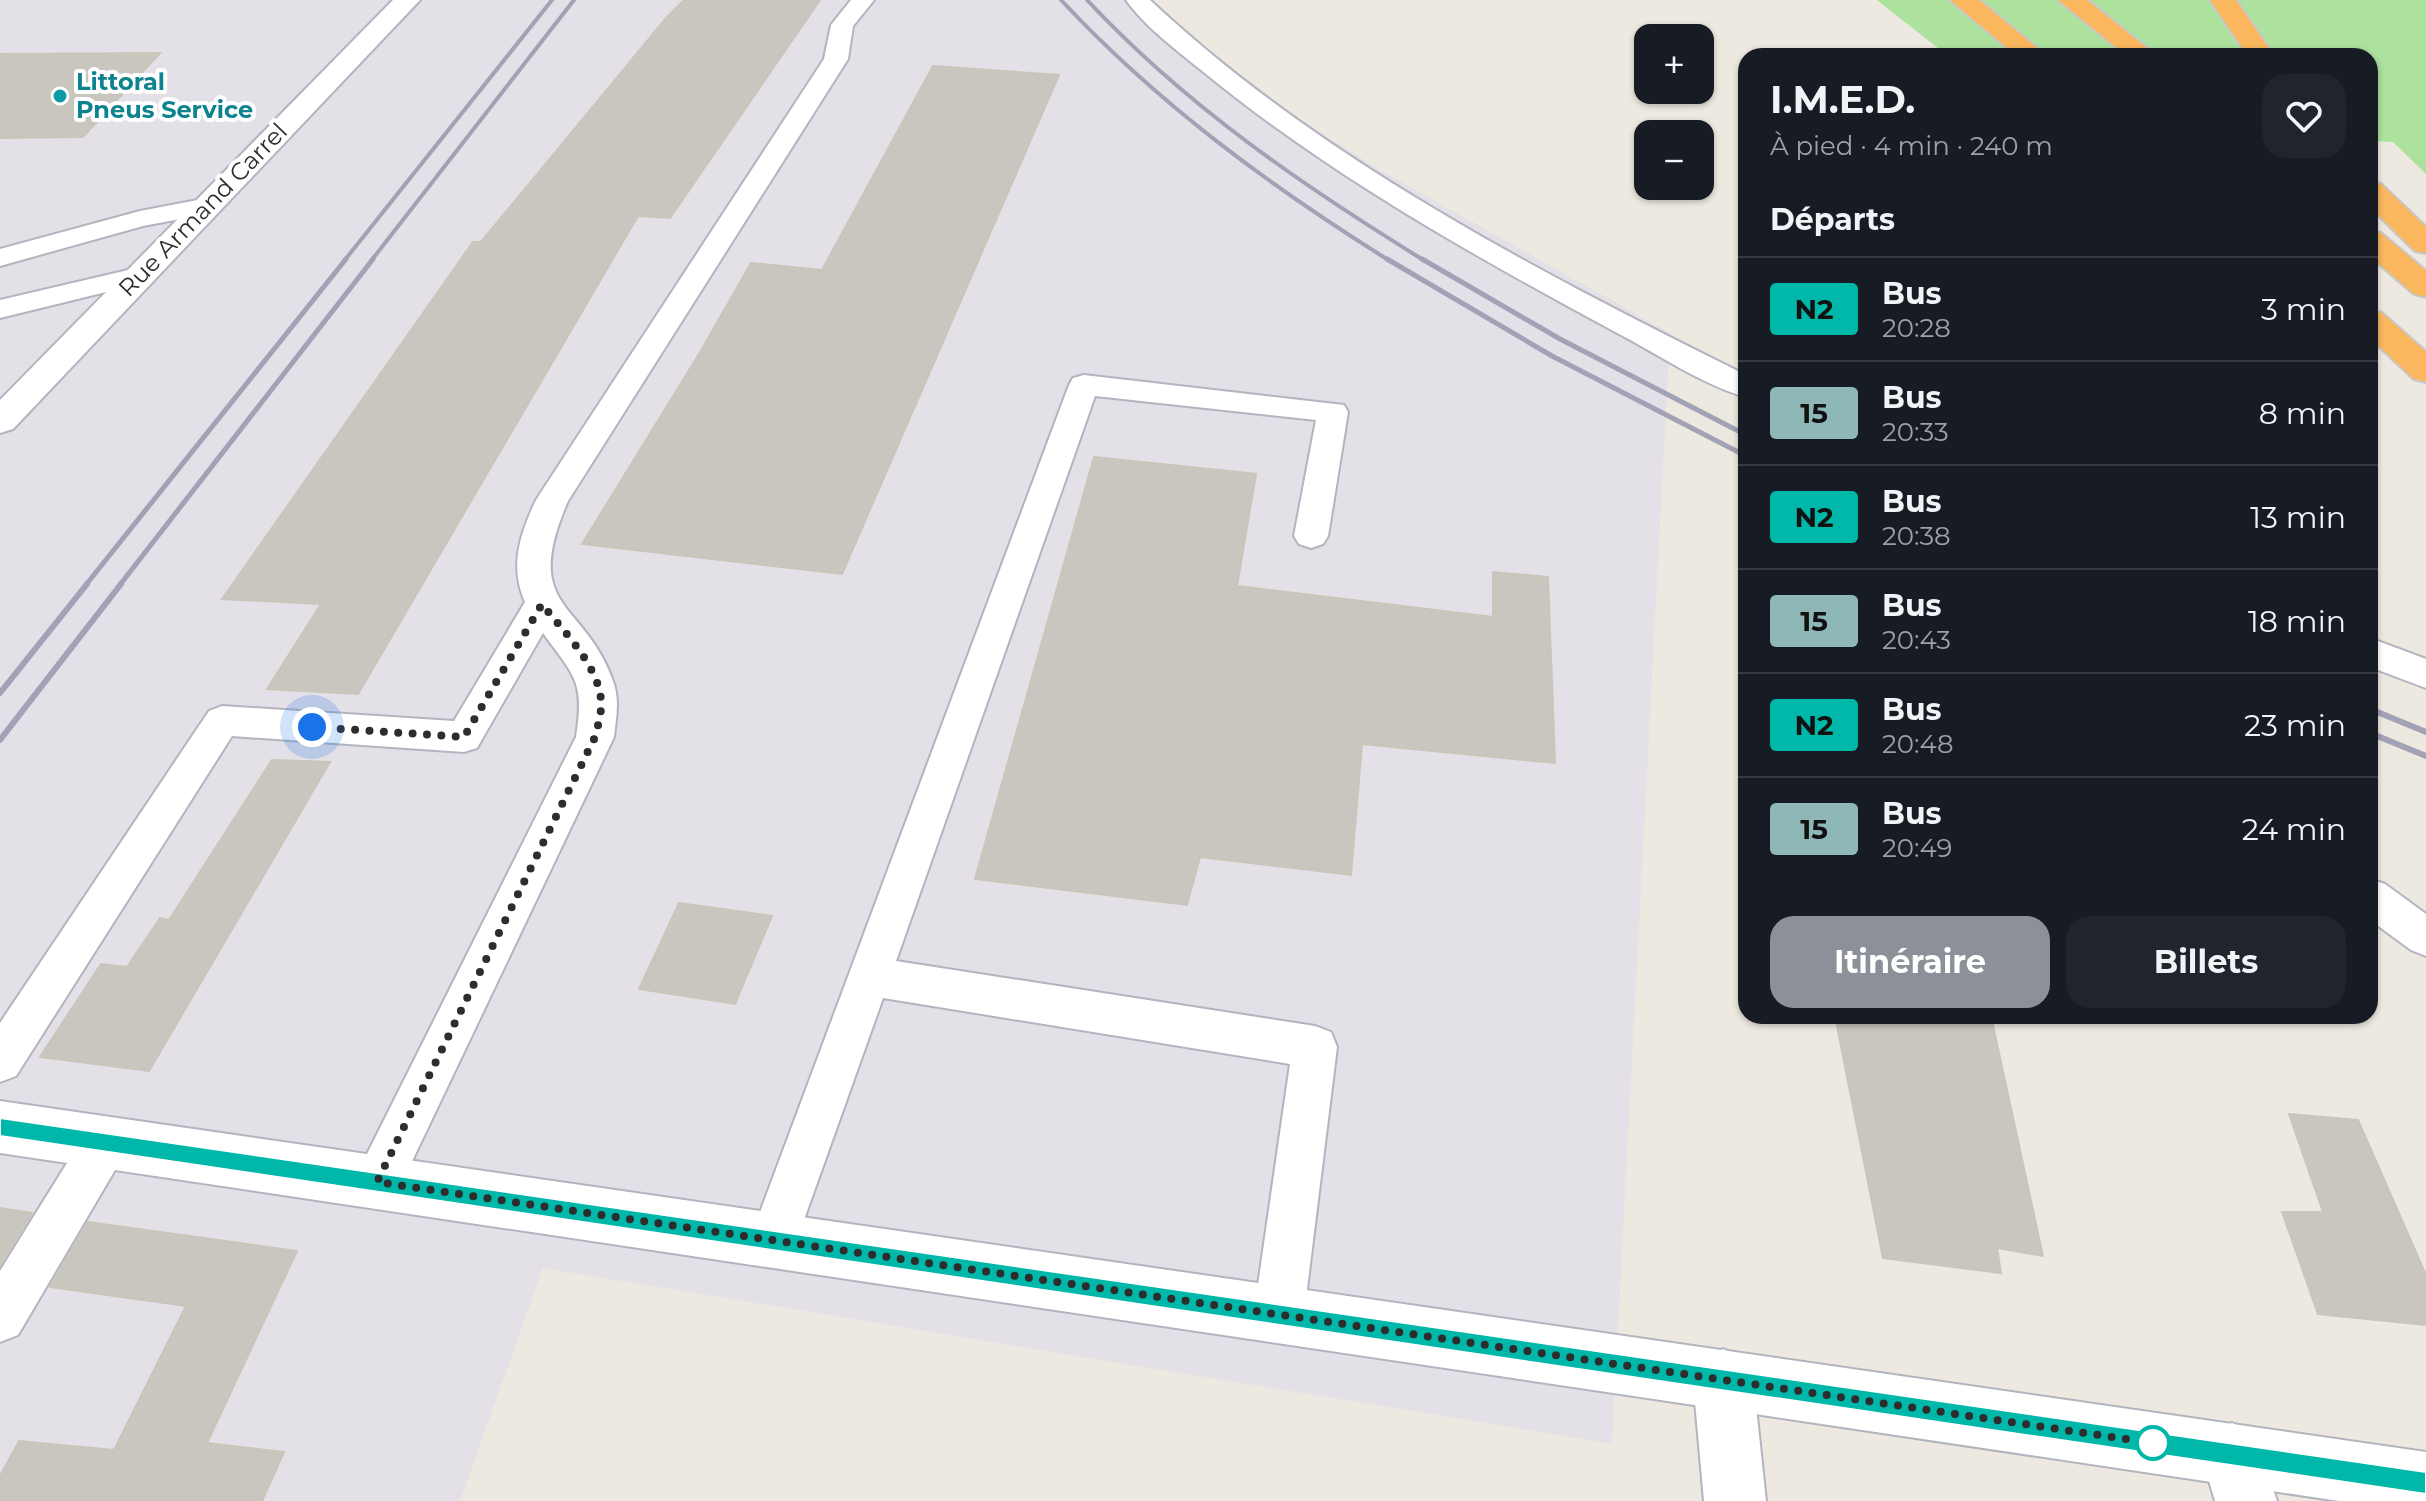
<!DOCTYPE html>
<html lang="fr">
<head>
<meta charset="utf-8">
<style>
  :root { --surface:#171b24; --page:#20242c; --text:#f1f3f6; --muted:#9ea1a6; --line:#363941; --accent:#8c9099 }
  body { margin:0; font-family:Montserrat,sans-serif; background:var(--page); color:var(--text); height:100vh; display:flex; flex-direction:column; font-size:30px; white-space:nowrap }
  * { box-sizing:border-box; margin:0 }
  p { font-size:26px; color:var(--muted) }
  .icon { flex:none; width:44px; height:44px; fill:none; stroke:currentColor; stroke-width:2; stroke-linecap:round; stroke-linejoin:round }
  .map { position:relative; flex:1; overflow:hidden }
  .panel { position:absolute; left:1738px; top:48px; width:640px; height:976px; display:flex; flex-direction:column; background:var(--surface); border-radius:24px; box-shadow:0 2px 6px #0004 }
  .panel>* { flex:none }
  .badge { padding:0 16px; border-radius:6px; font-size:28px; line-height:52px }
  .tools { position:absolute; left:1634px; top:24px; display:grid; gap:16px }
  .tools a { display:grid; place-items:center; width:80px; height:80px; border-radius:16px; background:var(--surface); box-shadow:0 2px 6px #0004; font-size:40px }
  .you { position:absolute; width:40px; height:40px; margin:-20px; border:6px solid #fff; border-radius:50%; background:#1a73e8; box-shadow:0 0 0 12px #1a73e833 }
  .map>.badge { position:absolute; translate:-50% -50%; box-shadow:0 0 0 4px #fff }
  h2 { padding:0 32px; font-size:30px; line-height:72px }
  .round { display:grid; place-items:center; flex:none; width:84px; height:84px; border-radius:24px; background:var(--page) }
  .summary { display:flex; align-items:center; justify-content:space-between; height:136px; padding:0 32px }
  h1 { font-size:38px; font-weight:700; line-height:60px }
  .primary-button { display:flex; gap:16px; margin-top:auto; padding:16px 32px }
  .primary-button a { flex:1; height:92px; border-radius:24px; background:var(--accent); color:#fff; font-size:32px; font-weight:700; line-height:92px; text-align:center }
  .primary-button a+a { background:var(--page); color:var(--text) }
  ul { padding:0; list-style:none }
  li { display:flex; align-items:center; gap:24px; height:104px; padding:0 32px; border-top:2px solid var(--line) }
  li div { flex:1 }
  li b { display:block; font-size:30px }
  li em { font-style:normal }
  li .badge { min-width:88px; font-weight:700; text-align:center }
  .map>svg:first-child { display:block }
</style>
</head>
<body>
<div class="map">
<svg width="2426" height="1501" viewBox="0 0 2426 1501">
  <rect width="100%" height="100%" fill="#eee9e0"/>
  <path fill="#e3e0e7" d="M0 0H1152L1225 64 1287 111 1378 169 1670 333 1612 1444 543 1268 460 1501H0Z"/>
  <path fill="#ace29e" d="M1877 0H2426V174L2393 142 2370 141V56H1948Z"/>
  <g fill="#c9c6bf" stroke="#c9c6b9" stroke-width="2">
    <path d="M684 0H820L670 218 638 216 358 694 267 689 321 604 222 599 473 242H481L667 17Z"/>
    <path d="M160 53 83 137 0 138V54Z"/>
    <path d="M933 66 1059 75 842 574 582 544 699 354 751 263 822 270Z"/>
    <path d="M1094 457 1256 474 1237 586 1493 617V572L1548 577 1555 763 1362 744 1351 875 1200 857 1187 905 975 879Z"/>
    <path d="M272 760 330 762 149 1071 40 1057 101 964 127 967 160 918 169 920Z"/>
    <path d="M679 903 772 916 735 1004 639 989Z"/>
    <path d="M1835 1016H1991L2043 1256 1997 1248 2001 1273 1883 1258Z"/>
    <path d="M2289 1114 2358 1120 2426 1275V1325L2318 1314 2282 1212H2323Z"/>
    <path d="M0 1208 32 1213 0 1265Z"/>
    <path d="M88 1222 297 1251 207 1443 284 1452 262 1501H0V1476L19 1441 114 1450 186 1306 50 1287Z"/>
  </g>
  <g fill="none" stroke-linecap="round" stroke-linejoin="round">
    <g stroke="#b3b4bf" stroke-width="4">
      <g id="lane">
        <path d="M851 0H874L853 26 848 59 568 501C520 611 584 599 613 681 620 700 616 718 614 737L394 1199 377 1205 360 1199 353 1182 576 737C585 681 574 676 543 633L477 748 464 752 232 736 16 1076 0 1082V1023L209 711 222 706 454 721 525 602C509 566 520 534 536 500L824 59 831 25Z"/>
        <path d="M1126 0H1150C1319 159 1539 272 1746 375V397C1705 386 1659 355 1621 335 1478 258 1332 177 1206 74 1179 52 1146 28 1126 0Z"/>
        <path d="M208 198 217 200 221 206 217 212 143 226 0 266V249L140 211Z"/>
        <path d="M141 267 151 269 155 275 151 281 0 318V300Z"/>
        <path d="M1084 375 1344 405 1348 412 1328 536 1323 544 1311 548 1299 544 1294 536 1316 420 1095 396 896 961 1315 1026 1331 1032 1337 1047 1304 1313 1297 1331 1279 1338 1261 1331 1254 1313 1290 1064 883 998 791 1256 774 1263 757 1256 750 1239 1069 385 1073 378Z"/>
        <path d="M2370 638 2426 659V688L2370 667Z"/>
        <path d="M2370 879 2385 884 2426 914V956L2411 950 2370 920Z"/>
        <path d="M106 1119 122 1126 129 1142 122 1158 18 1335 0 1342V1271L90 1126Z"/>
      </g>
    </g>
    <g stroke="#b3b4bf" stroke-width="4">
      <g id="street">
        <path d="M1723 1349 1744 1358 1753 1379 1766 1501H1704L1693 1379 1702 1358Z"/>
        <path d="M2232 1423 2254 1432 2277 1501H2215L2201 1454 2210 1432Z"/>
      </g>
    </g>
    <g stroke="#b3b4bf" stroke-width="4">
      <g id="secondary">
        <path d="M393 0H420L13 429 0 433V400Z"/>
        <path d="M0 1101 2426 1452V1501H2339L0 1153Z"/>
      </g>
    </g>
    <g stroke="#c8c8c8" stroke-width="4">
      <g id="highway">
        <path d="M1950 0H1979L2047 56H2017Z"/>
        <path d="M2058 0H2087L2157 56H2127Z"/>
        <path d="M2210 0H2236L2274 56H2248Z"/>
        <path d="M2370 181 2381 184 2426 227V253L2415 251 2370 207Z"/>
        <path d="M2370 231 2381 233 2426 271V297L2414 294 2370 256Z"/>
        <path d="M2370 310 2382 313 2426 352V382L2414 379 2370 338Z"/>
      </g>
    </g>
    <use href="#lane" fill="#fff" fill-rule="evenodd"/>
    <use href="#street" fill="#fff" fill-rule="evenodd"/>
    <use href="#secondary" fill="#fff" fill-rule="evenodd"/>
    <use href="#highway" fill="#fab75e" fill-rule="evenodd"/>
    <g stroke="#a2a2b6" stroke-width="4">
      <path d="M1061 0C1158 104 1270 186 1390 261"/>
      <path d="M1087 0C1186 106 1302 185 1425 261"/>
      <path d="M344 261 552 0"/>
      <path d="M371 261 574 0"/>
    </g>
    <g stroke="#a2a2b6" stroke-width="5">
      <path d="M1387 259 1552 356 1746 456"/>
      <path d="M1422 259 1560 339 1746 435"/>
      <path d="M85 586 346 259"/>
      <path d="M119 586 373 259"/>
    </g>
    <g stroke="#a2a2b6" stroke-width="6">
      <path d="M0 693 87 584"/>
      <path d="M2370 709 2426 732"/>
      <path d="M2370 733 2426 756"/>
      <path d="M0 740 121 584"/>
    </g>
  </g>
  <path fill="#00b8aa" stroke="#fff" stroke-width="2" d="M0 1118 2426 1472V1494L0 1136Z"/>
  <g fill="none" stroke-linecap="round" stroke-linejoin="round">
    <path stroke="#2d2d2d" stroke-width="8" stroke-dasharray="0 14.4" d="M312 727 464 737 542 604C563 631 598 665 601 700 602 713 598 725 595 737L377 1182 2153 1443"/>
  </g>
  <circle fill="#0f9aa8" stroke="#fff" stroke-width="3" cx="60" cy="96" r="8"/>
  <circle fill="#fff" stroke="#00b8aa" stroke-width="4" cx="2153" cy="1443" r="16"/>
  <g text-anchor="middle" stroke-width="8" stroke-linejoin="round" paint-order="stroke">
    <g font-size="24" font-weight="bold" fill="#0d838f" stroke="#fff" text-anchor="start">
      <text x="76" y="90">Littoral<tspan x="76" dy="28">Pneus Service</tspan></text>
    </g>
    <g font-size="24" fill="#2d2d2d" stroke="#fff">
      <text transform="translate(203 210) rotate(-46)" y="8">Rue Armand Carrel</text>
    </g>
  </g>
</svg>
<div class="tools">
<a>+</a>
<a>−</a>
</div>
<div class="you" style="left:312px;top:727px"></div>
<section class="panel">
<div class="summary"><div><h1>I.M.E.D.</h1><p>À pied · 4 min · 240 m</p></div><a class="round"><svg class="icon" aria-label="heart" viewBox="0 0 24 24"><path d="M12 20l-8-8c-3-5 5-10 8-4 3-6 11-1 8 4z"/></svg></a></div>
<h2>Départs</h2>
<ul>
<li><span class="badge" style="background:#00b8aa;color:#111">N2</span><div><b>Bus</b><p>20:28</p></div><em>3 min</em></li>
<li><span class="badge" style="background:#8eb8b7;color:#111">15</span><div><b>Bus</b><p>20:33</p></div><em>8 min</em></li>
<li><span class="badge" style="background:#00b8aa;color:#111">N2</span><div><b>Bus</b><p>20:38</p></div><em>13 min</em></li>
<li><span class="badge" style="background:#8eb8b7;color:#111">15</span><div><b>Bus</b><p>20:43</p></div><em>18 min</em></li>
<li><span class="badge" style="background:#00b8aa;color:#111">N2</span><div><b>Bus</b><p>20:48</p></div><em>23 min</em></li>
<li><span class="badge" style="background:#8eb8b7;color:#111">15</span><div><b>Bus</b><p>20:49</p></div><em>24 min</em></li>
</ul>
<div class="primary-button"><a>Itinéraire</a><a>Billets</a></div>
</section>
</div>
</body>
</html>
